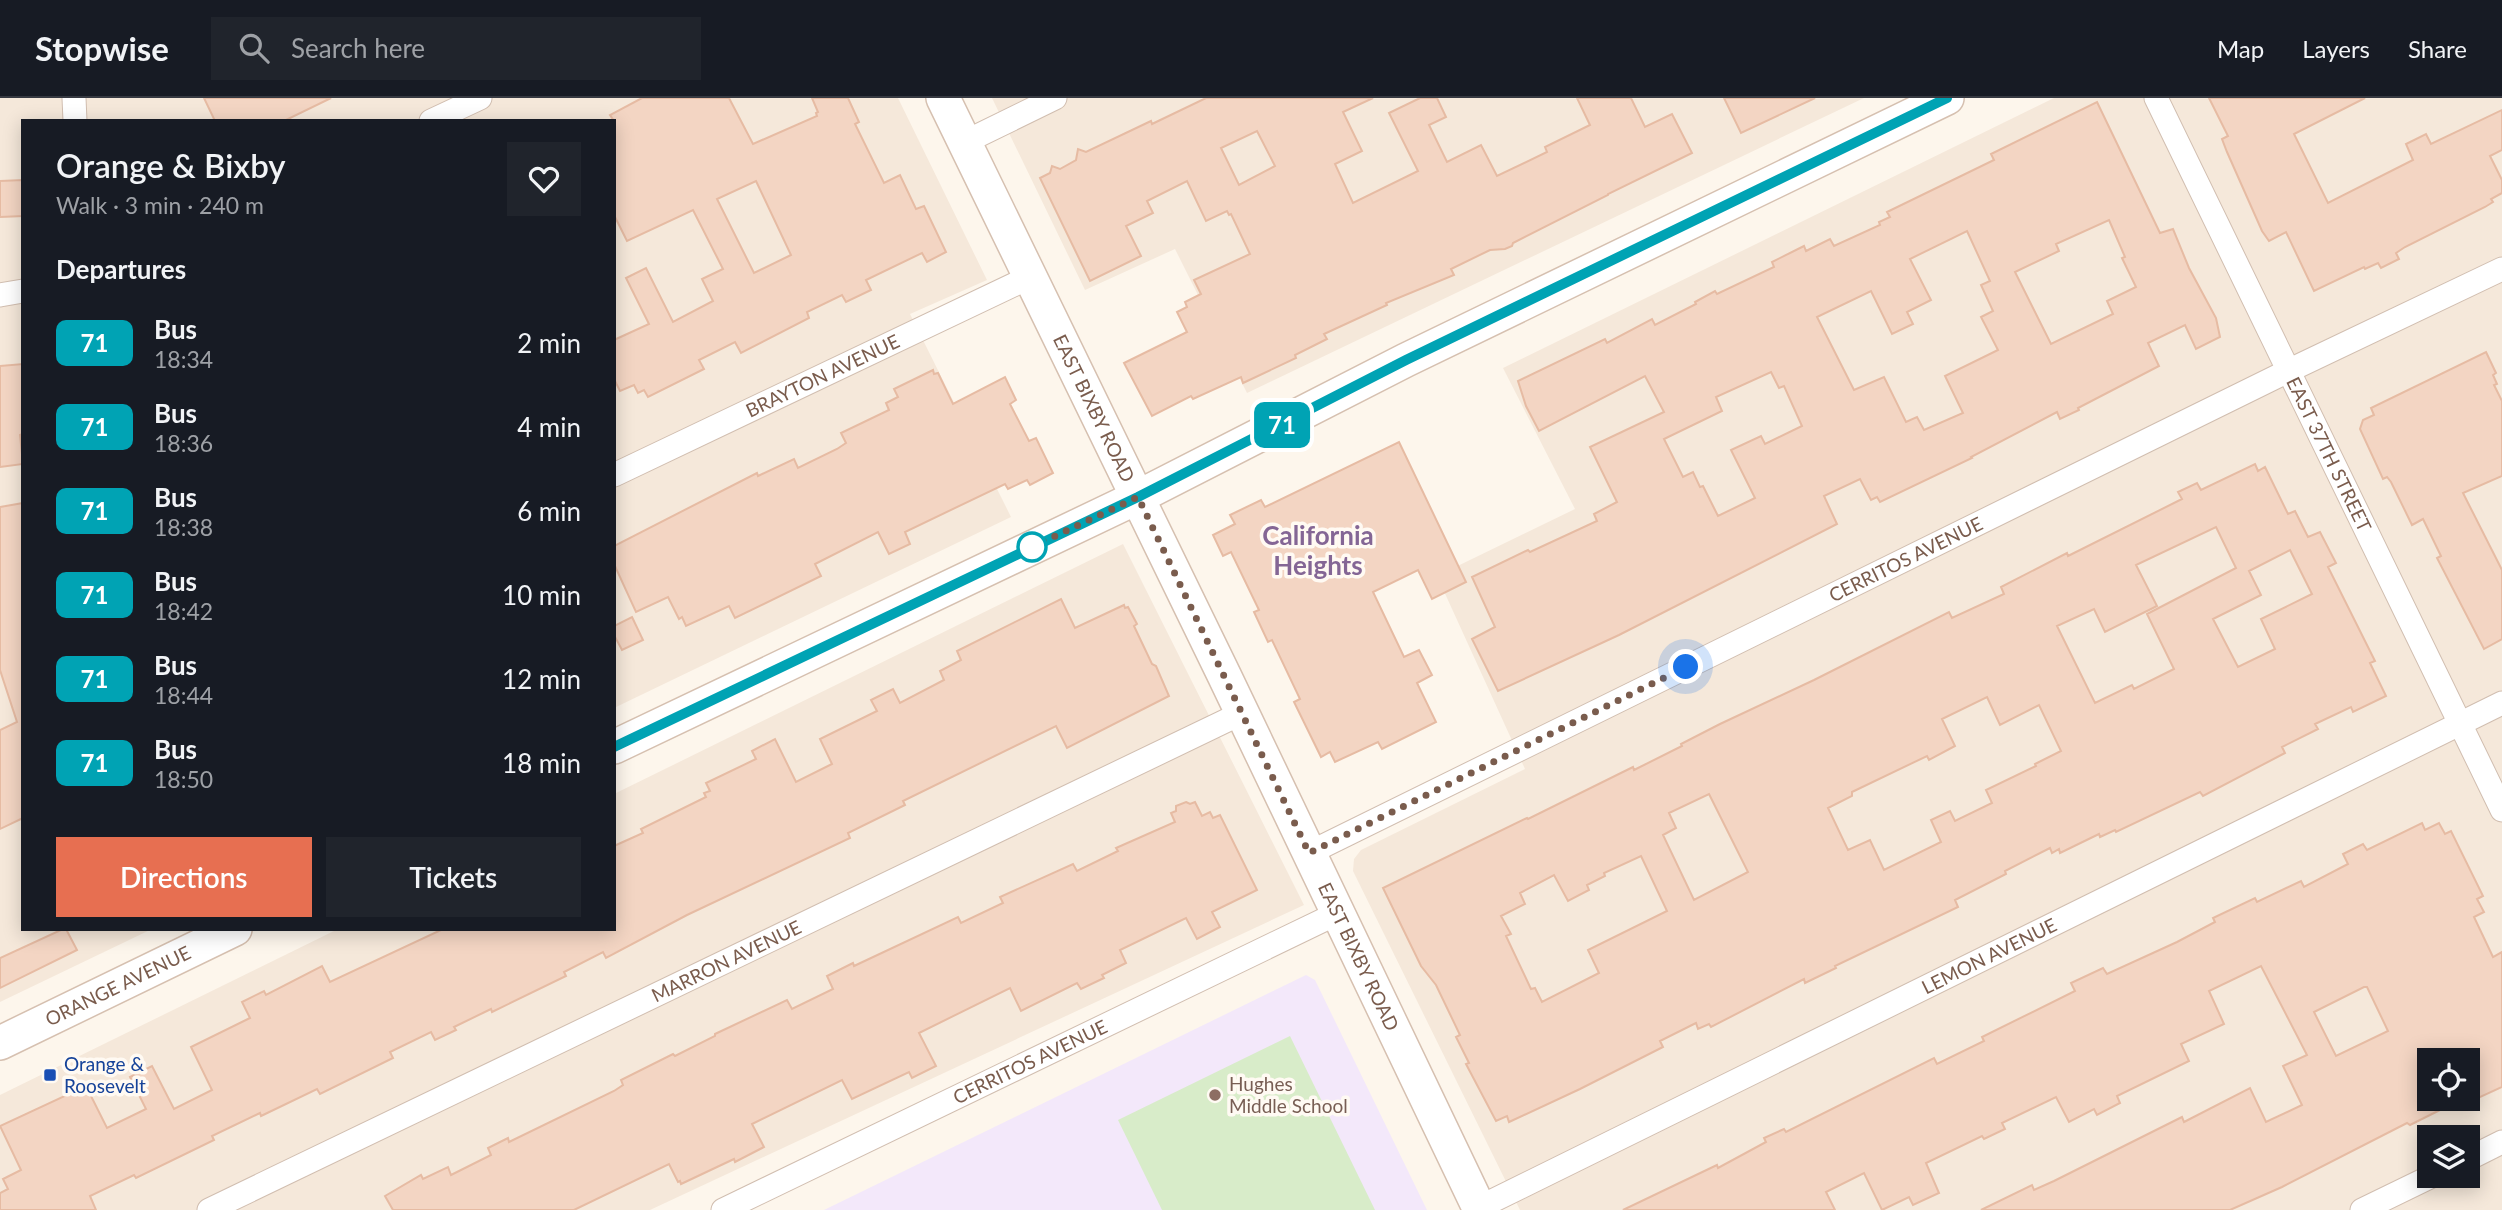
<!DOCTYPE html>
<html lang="en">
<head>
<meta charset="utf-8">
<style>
  :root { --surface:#171b24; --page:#20242c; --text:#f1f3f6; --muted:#9ea1a6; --line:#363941; --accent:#e76f51 }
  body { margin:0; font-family:Lato,sans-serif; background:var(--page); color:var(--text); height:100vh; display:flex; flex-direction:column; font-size:26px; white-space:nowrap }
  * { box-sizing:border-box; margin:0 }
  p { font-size:23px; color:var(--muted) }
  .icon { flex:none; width:38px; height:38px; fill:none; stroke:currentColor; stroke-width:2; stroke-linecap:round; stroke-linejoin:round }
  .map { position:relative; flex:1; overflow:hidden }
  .sheet { position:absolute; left:21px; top:21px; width:595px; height:812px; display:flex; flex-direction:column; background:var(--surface); border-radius:0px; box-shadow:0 4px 18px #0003 }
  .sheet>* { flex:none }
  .badge { padding:0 14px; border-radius:10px; font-size:24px; line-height:46px }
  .buttons { position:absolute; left:2417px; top:950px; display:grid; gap:14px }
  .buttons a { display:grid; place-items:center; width:63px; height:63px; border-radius:0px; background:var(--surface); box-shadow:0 4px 18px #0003; font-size:35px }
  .you { position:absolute; width:35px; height:35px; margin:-18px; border:5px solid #fff; border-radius:50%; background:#1a73e8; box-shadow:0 0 0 10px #1a73e833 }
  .map>.badge { position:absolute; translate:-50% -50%; box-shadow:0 0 0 4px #fff }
  h2 { padding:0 35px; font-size:26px; line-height:63px }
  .round { display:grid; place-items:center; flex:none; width:74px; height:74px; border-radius:0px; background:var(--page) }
  .head { display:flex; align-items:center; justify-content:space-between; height:119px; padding:0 35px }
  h1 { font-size:33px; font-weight:600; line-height:52px }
  .primary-button { display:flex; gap:14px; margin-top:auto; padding:14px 35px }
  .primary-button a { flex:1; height:80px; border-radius:0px; background:var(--accent); color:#fff; font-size:28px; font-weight:600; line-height:80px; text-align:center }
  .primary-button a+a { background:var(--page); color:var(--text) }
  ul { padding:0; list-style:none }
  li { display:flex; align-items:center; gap:21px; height:84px; padding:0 35px }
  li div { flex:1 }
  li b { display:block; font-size:26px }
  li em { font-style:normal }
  li .badge { min-width:77px; font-weight:700; text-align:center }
  header { display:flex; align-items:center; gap:42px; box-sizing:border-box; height:98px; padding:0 35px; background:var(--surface); border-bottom:2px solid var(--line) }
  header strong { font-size:33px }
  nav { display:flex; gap:38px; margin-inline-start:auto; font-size:24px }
  .search { width:490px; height:63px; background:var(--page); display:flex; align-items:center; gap:18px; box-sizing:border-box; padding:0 24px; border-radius:0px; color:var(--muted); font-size:26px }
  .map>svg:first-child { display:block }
</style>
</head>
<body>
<header>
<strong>Stopwise</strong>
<div class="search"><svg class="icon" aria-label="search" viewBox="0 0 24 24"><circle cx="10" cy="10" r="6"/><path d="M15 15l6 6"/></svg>Search here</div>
<nav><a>Map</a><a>Layers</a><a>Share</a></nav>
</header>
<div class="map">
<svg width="2502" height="1112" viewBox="0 0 2502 1112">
  <rect width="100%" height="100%" fill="#fdf6ec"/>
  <g fill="#f5e8da" fill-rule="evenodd">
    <path d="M0 0H898L987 182 910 216 1011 419 614 610V23H23V831H152L0 904Z"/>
    <path d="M992 0H1864L1247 295 1175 151 1085 192Z"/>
    <path d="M2054 0H2502V1112H1520L1353 773 1354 761 1361 752 1525 671 1437 478 1575 411 1503 270ZM2429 962H2468V1001H2429ZM2429 1040H2468V1078H2429Z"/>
    <path d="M1123 446 1304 807 650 1112H0V997L338 831H614V696Z"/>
  </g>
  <path fill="#f3e8fa" d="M1306 877 1315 882 1427 1112H824Z"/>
  <path fill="#d8ecc9" d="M1290 938 1375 1112H1162L1118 1022Z"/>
  <g fill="#f3d5c3" stroke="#e6bba3" stroke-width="2" fill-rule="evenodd">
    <path d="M204 0H331L284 23H215Z"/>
    <path d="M642 0H729L753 46 817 18 816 15 818 14 812 0H848L859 24 855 26 884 85 900 77 916 111 924 108 946 154 927 164 922 155 866 182 871 192 846 204 842 197 807 214 809 220 741 255 735 244 699 262 704 271 648 299 644 292 638 295 634 287 620 293 614 281V242L649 226 626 180 646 170 673 224 713 203 702 181 723 171 693 112 627 143 614 117V23L610 17ZM756 83 791 157 754 175 717 101Z"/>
    <path d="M1206 0H1373L1343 14 1362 53 1335 66 1353 105 1418 73 1389 15 1420 0H1437L1446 19 1429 27 1447 64 1481 47 1497 78 1547 54 1545 49 1590 27 1577 0H1631L1645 29 1672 16 1692 55 1608 96V97L1513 145 1512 148 1505 151 1490 152 1451 171 1454 177 1386 205 1387 207 1324 236 1327 241 1295 257 1296 260 1243 285 1241 279 1193 301 1191 298 1152 318 1124 265 1187 234 1177 214 1187 209 1185 204 1201 196 1194 182 1250 156 1231 116 1229 117 1227 113 1206 123 1187 83 1147 103 1153 115 1126 128 1141 158 1090 183 1040 80 1050 75 1052 68 1060 71 1076 62 1078 51 1086 54 1151 23 1152 26ZM1257 33 1275 68 1239 87 1221 50Z"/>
    <path d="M1724 0H1815L1741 35Z"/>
    <path d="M2209 0H2365L2294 36 2328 105 2413 62 2406 46 2426 36 2431 46 2502 12V52L2490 58 2502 82V95L2491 101 2493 104 2485 109 2405 149 2396 155 2399 161 2381 170 2378 165 2365 171 2364 169 2314 193 2286 134 2269 143 2262 133 2227 54 2222 41 2228 38Z"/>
    <path d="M2097 4 2160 135 2173 131 2189 170 2216 220 2220 239 2196 251 2185 227 2148 245 2159 268 2078 310 2079 312 2060 321 2057 314 1971 359 1972 360 1880 404 1877 399 1871 402 1860 381 1824 398 1837 426 1619 537 1498 593 1472 541 1495 529 1472 479 1528 452 1530 454 1597 423 1594 416 1617 404 1590 349 1664 314 1645 278 1539 333 1526 308 1518 283 1605 241 1607 245 1652 221 1655 227 1696 206 1695 204 1715 193 1717 196 1774 169 1772 164 1804 148 1806 153 1830 141 1834 148 1880 127 1879 124 1890 119 1887 114 1994 62 1991 56ZM2109 122 2125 159 2122 160 2136 189 2107 203 2113 216 2051 246 2015 174 2059 153 2056 146ZM1967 133 1990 183 1981 187 1993 213 1981 219 1998 252 1945 278 1963 315 1924 332 1917 319 1906 324 1884 279 1854 292 1817 219 1871 193 1892 236 1913 226 1907 214 1931 202 1910 161ZM1771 274 1779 290 1784 288 1802 328 1765 346 1761 338 1731 352 1755 400 1718 418 1703 388 1700 389 1693 374 1683 379 1664 341 1722 313 1716 299Z"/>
    <path d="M23 82V118L0 119V83Z"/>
    <path d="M2486 254 2496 275 2493 277 2497 286 2494 287 2502 303V378L2463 395 2502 472V541L2484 551 2437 460 2441 458 2423 421 2412 427 2391 384 2387 379 2383 381 2360 331 2363 322 2374 317 2371 310Z"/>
    <path d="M23 266V336L20 337 23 366 0 369V268Z"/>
    <path d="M933 272 934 276 938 275 953 306 1005 279 1016 302 1010 306 1029 343 1036 340 1053 375 1030 387 1027 382 1008 391 1005 386 905 434 910 446 889 456 878 434 815 466 821 478 735 520 729 508 686 528 682 519 679 521 668 499 636 514 614 466V448L757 375 758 378 794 361 798 370 837 351 846 345 841 335 889 312 886 305 898 299 894 291Z"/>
    <path d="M1399 344 1466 484 1432 501 1418 472 1373 494 1404 559 1419 552 1432 577 1417 585 1436 624 1382 651 1378 644 1335 664 1330 654 1321 659 1294 604 1300 601 1272 542 1268 544 1254 514 1259 512 1231 454 1223 458 1213 437 1235 426 1230 417 1261 402 1265 409Z"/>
    <path d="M2255 366 2258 373 2265 369 2288 416 2295 413 2308 439 2320 434 2336 465 2328 469 2375 563 2370 565 2386 598 2353 614 2351 609 2315 626 2318 631 2282 649 2285 655 2203 698 2200 694 2116 734 2115 732 2100 739 2099 736 2060 755 2059 751 2052 755 2050 750 2005 773 2006 776 1955 802 1958 809 1835 868 1836 870 1805 885 1804 881 1711 929 1709 926 1698 931 1696 925 1660 943 1663 949 1580 991 1509 1024 1507 1018 1496 1023 1466 966 1469 965 1456 939 1460 937 1436 887 1421 868 1383 790 1527 720 1528 721 1633 669 1634 672 1682 648 1681 646 1720 626 1814 582 1949 514 1952 520 2004 496 2001 489 2067 455 2068 458 2182 401 2178 394 2197 385 2201 392ZM2216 429 2236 470 2147 516 2174 571 2134 591 2132 587 2095 605 2057 528 2094 511 2105 534 2157 508 2136 467ZM2290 452 2312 496 2261 521 2275 551 2238 569 2213 521 2261 497 2249 473ZM1987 599 2000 627 2039 607 2061 653 2035 666 2036 668 1986 692 1992 705 1955 723 1950 713 1931 722 1941 744 1884 772 1870 742 1848 752 1828 710 1852 698V694L1927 658 1929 662 1955 648 1942 621ZM1709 696 1748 774 1694 802 1663 737 1676 730 1669 715ZM1641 758 1667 813 1588 852 1599 875 1542 904 1535 890 1531 891 1506 838 1511 836 1501 818 1525 806 1520 795 1554 777 1568 803 1589 792 1587 787 1605 778 1604 775Z"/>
    <path d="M23 405V720L0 731V632L17 624 0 572V409Z"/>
    <path d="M1061 501 1075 530 1124 507 1125 510 1128 509 1137 526 1134 528 1152 566 1156 568 1169 598 1067 650 1056 628 903 703 905 707 848 735 850 740 687 817 606 860 603 854 564 874 566 878 492 914 491 911 454 929 456 932 435 942 431 934 390 954 393 960 320 996 317 991 261 1018 260 1015 212 1038 214 1042 136 1080 134 1077 90 1098 96 1112H0V1095L8 1091 3 1081 21 1072 0 1028 86 988 107 1030 146 1011 130 979 152 968 174 1011 212 992 191 949 250 920 242 904 264 893 266 897 322 868 330 884 443 831H614V748L643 735 641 731 706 699 704 695 710 693 706 685 756 661 752 653 775 641 796 684 832 666 820 641 877 613 871 602 893 591 900 605 944 582 940 573 961 562 957 553Z"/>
    <path d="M632 519 643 542 622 552 614 537V528Z"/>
    <path d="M1186 704 1190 706 1195 704 1202 718 1210 714 1213 720 1220 717 1257 792 1212 814 1220 829 1197 841 1186 820 1120 852 1126 865 1102 877 1104 880 1081 891 1077 885 1021 913 1010 890 919 935 936 968 912 980 909 974 852 1001 842 982 752 1026 764 1049 735 1064 734 1061 681 1086 680 1083 678 1084 669 1066 574 1112H393L385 1098 421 1077 423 1081 448 1069 451 1077 491 1057 488 1050 508 1040 509 1044 614 993 623 987 621 982 673 956 675 958 715 938V936L787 902 792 911 833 891 827 878 853 865 854 868 958 819 961 825 1003 805 1000 799 1073 766 1077 773 1118 753 1116 750 1175 724 1171 715 1176 713V708Z"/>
    <path d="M2422 725 2425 732 2439 725 2445 736 2451 733 2483 798 2477 801 2484 814 2474 819 2493 859 2502 854V989L2465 1006 2463 1001H2468V962H2429V1001H2462L2410 1027 2407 1025 2282 1089 2230 1112H1981L2032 1087 2034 1092 2054 1083 2182 1019 2184 1024 2250 990 2266 1024 2302 1007 2283 968 2307 957 2261 868 2209 893 2224 926 2181 946 2189 963 2117 998 2120 1005 2097 1017 2094 1011 2069 1024 2056 999 2002 1025 2005 1031 1984 1041 1982 1038 1926 1065 1939 1095 1913 1107 1909 1099 1882 1112 1864 1075 1826 1094 1835 1112H1623L1717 1067 1718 1070 1766 1044 1764 1040 1784 1031 1786 1034 1934 960 1937 966 1984 943 1982 939 2075 893 2071 885 2103 870 2107 876 2177 844 2215 824 2213 820 2255 800 2257 804 2301 783 2304 789 2348 766 2343 756 2363 746 2367 752ZM2364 889H2367L2388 933 2336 958 2314 914Z"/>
    <path d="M63 831H66L77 852 0 890V860Z"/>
  </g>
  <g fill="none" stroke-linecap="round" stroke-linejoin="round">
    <g stroke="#d1beb0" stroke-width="25">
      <g id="street">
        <path d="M74 0 75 23"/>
        <path id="s1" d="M2156 0 2502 712"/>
        <path d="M431 23 480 0"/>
        <path d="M965 44 1055 0"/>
        <path d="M0 197 23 193"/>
        <path id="s2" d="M614 377 1030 179"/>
        <path id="s3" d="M1309 755 2288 273 2502 171"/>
        <path d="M2468 1061 2502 1044"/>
        <path id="s4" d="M1478 1110 2502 605"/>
        <path id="s5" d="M209 1112 1242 615"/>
        <path id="s6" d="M723 1112 1338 815"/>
        <path d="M2362 1112 2432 1078"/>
      </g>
    </g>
    <g stroke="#d6c0b0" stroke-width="36">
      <g id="secondary">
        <path id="s7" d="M943 0 1224 577 1480 1112"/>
        <path d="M614 649 1138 399 1406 262 1947 0"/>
        <path id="s8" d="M0 945 235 831"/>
      </g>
    </g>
    <use href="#street" stroke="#fff" stroke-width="23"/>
    <use href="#secondary" stroke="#fff" stroke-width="33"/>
  </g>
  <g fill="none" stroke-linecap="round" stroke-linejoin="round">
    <g stroke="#fff" stroke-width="16">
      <path id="line" d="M614 649 1138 399 1406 262 1947 0"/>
    </g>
    <use href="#line" stroke="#00a3b4" stroke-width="10"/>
    <path stroke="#7a5c4d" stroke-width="7" stroke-dasharray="0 12.6" d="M1032 449 1138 399 1309 755 1686 569"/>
  </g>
  <circle fill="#fff" stroke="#00a3b4" stroke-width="3.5" cx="1032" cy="449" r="14"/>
  <rect fill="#1a4fb4" stroke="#fffaf3" stroke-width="2.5" x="43" y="970" width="14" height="14" rx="3.5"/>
  <circle fill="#8d6e63" stroke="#fffaf3" stroke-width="2.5" cx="1215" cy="997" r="7"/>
  <g text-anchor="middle" stroke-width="7" stroke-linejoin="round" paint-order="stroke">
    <g font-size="19" fill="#7a5c4d" stroke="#fffaf3">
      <text dy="7" stroke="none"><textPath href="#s2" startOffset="231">BRAYTON AVENUE</textPath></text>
      <text dy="7" stroke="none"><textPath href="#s7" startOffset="345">EAST BIXBY ROAD</textPath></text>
      <text dy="7" stroke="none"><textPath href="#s1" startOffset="396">EAST 37TH STREET</textPath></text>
      <text dy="7" stroke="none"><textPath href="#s3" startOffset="665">CERRITOS AVENUE</textPath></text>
      <text dy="7" stroke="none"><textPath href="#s4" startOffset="570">LEMON AVENUE</textPath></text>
      <text dy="7" stroke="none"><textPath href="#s7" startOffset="954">EAST BIXBY ROAD</textPath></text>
      <text dy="7" stroke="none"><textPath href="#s5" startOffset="574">MARRON AVENUE</textPath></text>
      <text dy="7" stroke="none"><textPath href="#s8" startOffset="131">ORANGE AVENUE</textPath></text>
      <text dy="7" stroke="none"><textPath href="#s6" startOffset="341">CERRITOS AVENUE</textPath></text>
    </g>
    <g font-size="19" fill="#164399" stroke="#fffaf3" text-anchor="start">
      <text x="64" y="973">Orange &amp;<tspan x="64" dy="22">Roosevelt</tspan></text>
    </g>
    <g font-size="19" fill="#785e54" stroke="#fffaf3" text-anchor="start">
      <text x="1229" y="993">Hughes<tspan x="1229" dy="22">Middle School</tspan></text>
    </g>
    <g font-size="26" font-weight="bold" fill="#846695" stroke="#fffaf3">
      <text x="1318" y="447">California<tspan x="1318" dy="30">Heights</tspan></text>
    </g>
  </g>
</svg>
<div class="buttons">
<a><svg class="icon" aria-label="locate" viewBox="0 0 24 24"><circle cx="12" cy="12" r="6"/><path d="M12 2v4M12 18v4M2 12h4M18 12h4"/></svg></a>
<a><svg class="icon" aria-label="layers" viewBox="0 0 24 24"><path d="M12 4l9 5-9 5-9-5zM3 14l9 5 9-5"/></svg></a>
</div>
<div class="you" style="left:1686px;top:569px"></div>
<b class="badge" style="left:1282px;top:327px;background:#00a3b4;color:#fff">71</b>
<section class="sheet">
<div class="head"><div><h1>Orange &amp; Bixby</h1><p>Walk · 3 min · 240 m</p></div><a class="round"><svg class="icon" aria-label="heart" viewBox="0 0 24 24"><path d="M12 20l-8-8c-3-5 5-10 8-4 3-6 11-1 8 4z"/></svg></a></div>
<h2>Departures</h2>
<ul>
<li><span class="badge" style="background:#00a3b4;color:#fff">71</span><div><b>Bus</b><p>18:34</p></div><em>2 min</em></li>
<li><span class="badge" style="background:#00a3b4;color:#fff">71</span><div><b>Bus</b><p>18:36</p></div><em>4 min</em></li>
<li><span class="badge" style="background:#00a3b4;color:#fff">71</span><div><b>Bus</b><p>18:38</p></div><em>6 min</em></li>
<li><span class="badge" style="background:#00a3b4;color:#fff">71</span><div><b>Bus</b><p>18:42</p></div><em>10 min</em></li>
<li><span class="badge" style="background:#00a3b4;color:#fff">71</span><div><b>Bus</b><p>18:44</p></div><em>12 min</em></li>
<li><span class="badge" style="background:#00a3b4;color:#fff">71</span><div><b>Bus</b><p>18:50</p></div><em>18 min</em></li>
</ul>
<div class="primary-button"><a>Directions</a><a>Tickets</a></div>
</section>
</div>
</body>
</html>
